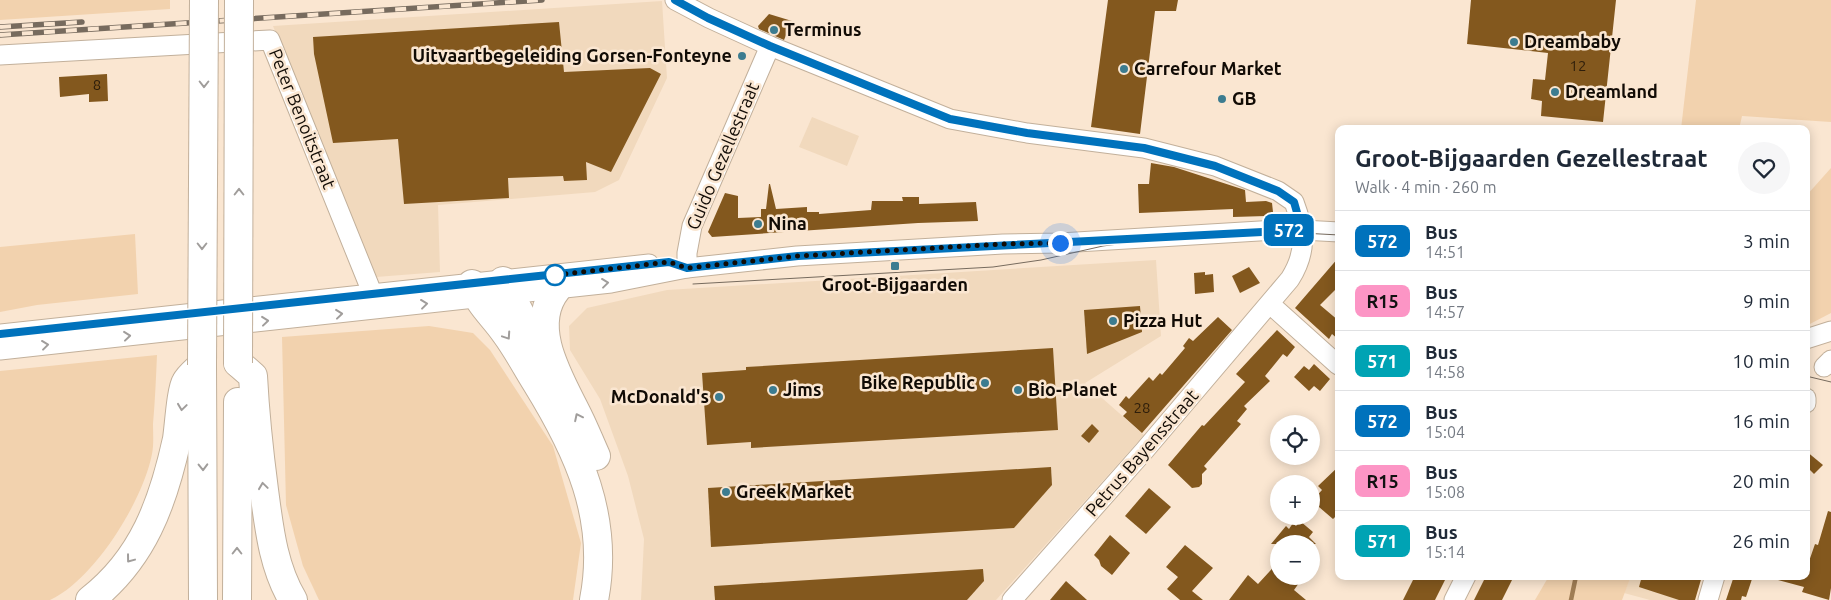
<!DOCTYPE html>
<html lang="en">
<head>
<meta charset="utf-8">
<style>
  :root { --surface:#fff; --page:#f6f6f7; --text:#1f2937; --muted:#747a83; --line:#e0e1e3 }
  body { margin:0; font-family:Ubuntu,sans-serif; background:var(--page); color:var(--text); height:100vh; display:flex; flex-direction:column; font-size:19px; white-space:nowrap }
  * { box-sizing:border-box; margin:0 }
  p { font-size:16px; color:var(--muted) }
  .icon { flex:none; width:28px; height:28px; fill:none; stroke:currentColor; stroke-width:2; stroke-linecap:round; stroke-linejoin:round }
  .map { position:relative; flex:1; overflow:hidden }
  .drawer { position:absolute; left:1335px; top:125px; width:475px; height:455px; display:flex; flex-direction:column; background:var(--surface); border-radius:10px; box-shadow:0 2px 12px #0003 }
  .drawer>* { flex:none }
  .badge { padding:0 10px; border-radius:8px; font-size:18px; line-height:32px }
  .fabs { position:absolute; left:1270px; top:415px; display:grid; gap:10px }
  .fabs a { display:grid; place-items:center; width:50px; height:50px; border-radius:50%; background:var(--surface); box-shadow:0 2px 12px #0003; font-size:25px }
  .you { position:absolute; width:25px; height:25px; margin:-12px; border:4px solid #fff; border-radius:50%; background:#1a73e8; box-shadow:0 0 0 8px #1a73e833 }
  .map>.badge { position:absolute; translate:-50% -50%; box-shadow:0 0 0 2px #fff }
  .round { display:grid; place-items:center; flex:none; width:52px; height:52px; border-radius:26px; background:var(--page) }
  .headline { display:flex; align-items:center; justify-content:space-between; height:85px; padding:0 20px }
  h1 { font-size:24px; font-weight:700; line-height:38px }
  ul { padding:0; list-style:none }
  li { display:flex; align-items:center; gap:15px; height:60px; padding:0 20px; border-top:1px solid var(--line) }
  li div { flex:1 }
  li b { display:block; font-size:19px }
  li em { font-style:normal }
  li .badge { min-width:55px; font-weight:700; text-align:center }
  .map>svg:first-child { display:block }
</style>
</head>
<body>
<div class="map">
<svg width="1831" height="600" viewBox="0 0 1831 600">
  <rect width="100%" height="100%" fill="#fae6d1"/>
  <g fill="#f1d9bd">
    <path d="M662 1 667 78 619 180 595 192 438 205 440 272 376 277 273 26Z"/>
    <path d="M812 117 859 136 847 166 799 147Z"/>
    <path d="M1156 260 1161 336 1085 383 1144 435 996 600H641L644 539 628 476 600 399 570 350 569 326 587 308 667 290Z"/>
    <path d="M1631 576H1702L1695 600H1650L1624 593Z"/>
  </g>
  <g fill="#f2d2ae">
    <path d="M0 0H170V9L0 20Z"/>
    <path d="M1696 0H1831V122L1742 116 1739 129H1681Z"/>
    <path d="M1831 168V313L1806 326V196Z"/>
    <path d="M135 234 138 294 37 305 0 312V247Z"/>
    <path d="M429 326 473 333 490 350 553 446 581 543 573 600H319L303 566 286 505 282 337Z"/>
    <path d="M157 355C156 378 155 401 153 424 153 433 154 444 152 454 143 501 94 580 50 600H0V371Z"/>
    <path d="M1549 576H1631L1622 600H1535Z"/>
  </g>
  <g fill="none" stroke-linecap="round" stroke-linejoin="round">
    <path stroke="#a07d54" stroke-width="4.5" d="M1571 600 1576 576"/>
  </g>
  <g fill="#83581e">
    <path d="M1108 0H1178L1176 11H1155L1140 134 1091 127Z"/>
    <path d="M1471 0H1616L1603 122 1541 116 1542 101 1531 99 1533 79 1545 80 1548 53 1467 44Z"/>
    <path d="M769 14 792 21 784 40 759 29 758 26Z"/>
    <path d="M559 22 564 72 650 68 661 74 611 172 586 162 587 180 564 181 563 176 508 178 509 198 404 204 398 139 333 143 314 54 313 37Z"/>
    <path d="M107 74 108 101 89 102V94L60 97 59 77Z"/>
    <path d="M1151 163 1174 167 1245 190 1246 202 1266 201 1272 203 1273 212 1266 216 1233 217V209L1139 213 1138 184H1149Z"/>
    <path d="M769 184H770L776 209 807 207V212H819V214L871 210 872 201H903L902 197H919V204L976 202 978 221 918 223 712 237 708 232 725 193 738 196V218L761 217V209H766Z"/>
    <path d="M1339 257V286L1320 305 1339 321V340L1332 334 1329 339 1295 308Z"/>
    <path d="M1249 267 1260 283 1240 293 1232 276Z"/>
    <path d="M1205 272V275L1213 274 1214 292 1195 294 1194 273Z"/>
    <path d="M1140 306 1142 332 1087 354 1084 310Z"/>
    <path d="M1218 317 1232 330 1142 433 1123 416 1127 412 1119 405 1126 396 1129 399 1149 377 1153 381 1160 373 1162 375 1185 348 1183 346 1189 338 1193 341Z"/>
    <path d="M1277 330 1295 347 1287 357 1283 354 1265 376 1270 381 1244 406 1247 409 1237 421 1241 424 1204 466 1207 469 1202 474V484L1199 487 1192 488 1168 465 1202 425 1204 426 1245 382 1236 374Z"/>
    <path d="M1053 348 1058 430 751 448V442L707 445 702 373 746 370V367Z"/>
    <path d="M1314 364 1330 379 1320 391 1314 386 1309 391 1294 377 1304 366 1309 370Z"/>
    <path d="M1092 424 1099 431 1089 443 1081 436Z"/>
    <path d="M1806 451 1823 465 1814 474 1806 466Z"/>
    <path d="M1339 466V513L1333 519 1312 501 1322 490 1318 486Z"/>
    <path d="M1051 467 1052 485 1014 528 711 547 708 488Z"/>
    <path d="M1149 488 1171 507 1146 534 1125 516Z"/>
    <path d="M1828 511 1831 512V588L1829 600 1802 592 1804 587 1778 580 1779 576H1806V570L1815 544 1818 545Z"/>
    <path d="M1300 521 1313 532 1309 537 1316 544H1271L1286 526 1289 529 1293 523 1296 526Z"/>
    <path d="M1110 535 1130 553 1112 575 1101 566 1099 560 1094 555Z"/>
    <path d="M1185 545 1213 568 1192 591 1203 600H1180L1167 589 1178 577 1166 567Z"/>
    <path d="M1279 561V576H1292L1299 583 1294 590 1306 600H1229L1248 575 1258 584Z"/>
    <path d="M983 569 984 581 967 600H715L714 586Z"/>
    <path d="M1415 576H1447L1435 600H1403Z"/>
    <path d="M1486 576H1514L1502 600H1474Z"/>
    <path d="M1642 576H1702L1695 600H1679L1639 587Z"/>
    <path d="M1734 576H1753L1746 597 1742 596 1741 600H1726Z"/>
    <path d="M1066 581 1087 600H1050Z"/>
  </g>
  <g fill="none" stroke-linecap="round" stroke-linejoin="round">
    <g stroke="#c2b09b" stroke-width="21">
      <g id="minor">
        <path d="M675 0 709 18 770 46 950 119 1027 133 1144 148 1215 166 1278 191 1294 202C1305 231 1307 252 1290 279L1144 451 1012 600"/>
        <path d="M0 55 270 40 373 295 375 306"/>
        <path d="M687 268V253L692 226 770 46"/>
        <path d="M1270 304 1338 365"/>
        <path d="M0 334 649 264"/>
        <path d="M1806 339 1831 331"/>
        <path d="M0 350 611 283 687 268 797 256 1003 244 1060 243 1276 230H1302L1339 232"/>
        <path d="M1824 367 1831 360"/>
        <path d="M1806 398V403"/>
        <path d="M1454 600 1466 576"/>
        <path d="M1708 600 1715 576"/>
      </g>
    </g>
    <g stroke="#c2b09b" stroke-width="30">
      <g id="highway">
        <path d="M503 281 543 357"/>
        <path d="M472 284C479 305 494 316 506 334 517 349 526 366 536 382 578 450 610 518 594 600"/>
        <path d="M557 289C526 327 561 381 579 418 585 430 590 443 596 456"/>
        <path d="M238 363 253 376C255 414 259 452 264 490 269 527 273 567 293 600"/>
        <path d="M202 365 203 600"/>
        <path d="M90 600C143 559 163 503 177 439 179 426 181 390 186 382 189 376 197 370 202 365"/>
        <path d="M237 600 238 402"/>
      </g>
    </g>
    <use href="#minor" stroke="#fff" stroke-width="19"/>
    <use href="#highway" stroke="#fff" stroke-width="28"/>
    <g stroke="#776b5e" stroke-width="1">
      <path d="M693 284 993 267 1041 260 1103 246 1140 241 1302 233 1339 235"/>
      <path d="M1806 376 1831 382"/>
    </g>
    <g stroke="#776b5e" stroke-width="5.5">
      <g id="rail">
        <path d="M0 27 82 22"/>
        <path d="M0 35 542 0"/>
      </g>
    </g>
    <use href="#rail" stroke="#fae6d1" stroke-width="4" stroke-dasharray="11" stroke-linecap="butt"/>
    <g stroke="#c2b09b" stroke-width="30" stroke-linecap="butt">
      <g id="highway-bridge">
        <path d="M238 363 239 0"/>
        <path d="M202 365 204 0"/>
      </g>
    </g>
    <use href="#highway-bridge" stroke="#fff" stroke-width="28"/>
  </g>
  <defs><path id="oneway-chevron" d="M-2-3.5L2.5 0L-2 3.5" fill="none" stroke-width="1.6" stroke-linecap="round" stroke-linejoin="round" transform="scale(1.25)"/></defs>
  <g stroke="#a09d9b">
    <use href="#oneway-chevron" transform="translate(204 84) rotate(90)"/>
    <use href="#oneway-chevron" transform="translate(239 192) rotate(-90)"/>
    <use href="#oneway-chevron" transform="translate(202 246) rotate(90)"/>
    <use href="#oneway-chevron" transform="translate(605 283) rotate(-7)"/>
    <use href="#oneway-chevron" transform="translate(424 304) rotate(-7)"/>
    <use href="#oneway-chevron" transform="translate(339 314) rotate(-6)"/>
    <use href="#oneway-chevron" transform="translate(265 321) rotate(-6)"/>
    <use href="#oneway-chevron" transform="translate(127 336) rotate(-6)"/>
    <use href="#oneway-chevron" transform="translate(507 336) rotate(56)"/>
    <use href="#oneway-chevron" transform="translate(45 345) rotate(-7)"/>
    <use href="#oneway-chevron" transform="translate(182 407) rotate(98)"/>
    <use href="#oneway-chevron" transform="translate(578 417) rotate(-116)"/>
    <use href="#oneway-chevron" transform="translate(203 467) rotate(89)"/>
    <use href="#oneway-chevron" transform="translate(263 486) rotate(-98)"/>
    <use href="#oneway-chevron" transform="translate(237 551) rotate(-90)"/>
    <use href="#oneway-chevron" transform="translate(130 559) rotate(127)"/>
  </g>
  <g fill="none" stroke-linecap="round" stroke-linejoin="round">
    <g stroke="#fff" stroke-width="11">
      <path id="line" d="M0 334 669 262 687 268 798 256 1302 230 1294 202 1278 191 1215 166 1144 148 1027 133 950 119 770 46 708 18 675 0"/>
    </g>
    <use href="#line" stroke="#0072bc" stroke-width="8"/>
    <path stroke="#110b05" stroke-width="5" stroke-dasharray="0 9" d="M555 275 547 276 669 262 687 268 798 256 1003 244 1060 243"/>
  </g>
  <g fill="#3c7c90" stroke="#fae6d1" stroke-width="2">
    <circle cx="774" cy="30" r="5"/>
    <circle cx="1514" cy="42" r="5"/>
    <circle cx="742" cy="56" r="5"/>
    <circle cx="1124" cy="69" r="5"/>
    <circle cx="1555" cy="92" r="5"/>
    <circle cx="1222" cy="99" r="5"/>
    <circle cx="758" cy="224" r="5"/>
    <rect x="890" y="261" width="10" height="10" rx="2.5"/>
    <circle cx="1113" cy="321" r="5"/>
    <circle cx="985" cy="383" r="5"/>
    <circle cx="773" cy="390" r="5"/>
    <circle cx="1018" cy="390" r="5"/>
    <circle cx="719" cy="397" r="5"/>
    <circle cx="726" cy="492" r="5"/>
  </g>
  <circle fill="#fff" stroke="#0072bc" stroke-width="2.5" cx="555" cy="275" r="10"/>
  <g text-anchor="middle" stroke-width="5" stroke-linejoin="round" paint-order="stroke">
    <g font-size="15" fill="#2e1e0b">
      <text x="1578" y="71">12</text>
      <text x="97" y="90">8</text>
      <text x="1142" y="413">28</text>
    </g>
    <g font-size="18" font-weight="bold" fill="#110b05" stroke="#fae6d1" text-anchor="start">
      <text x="784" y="36">Terminus</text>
      <text x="1524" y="48">Dreambaby</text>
      <text x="732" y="62" text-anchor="end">Uitvaartbegeleiding Gorsen-Fonteyne</text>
      <text x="1134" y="75">Carrefour Market</text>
      <text x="1565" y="98">Dreamland</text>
      <text x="1232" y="105">GB</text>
      <text x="768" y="230">Nina</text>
      <text x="895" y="291" text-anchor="middle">Groot-Bijgaarden</text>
      <text x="1123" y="327">Pizza Hut</text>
      <text x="975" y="389" text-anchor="end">Bike Republic</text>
      <text x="783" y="396">Jims</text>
      <text x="1028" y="396">Bio-Planet</text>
      <text x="709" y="403" text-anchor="end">McDonald's</text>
      <text x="736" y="498">Greek Market</text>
    </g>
    <g font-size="18" fill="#110b05" stroke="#fae6d1">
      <text transform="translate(302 119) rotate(68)" y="6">Peter Benoitstraat</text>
      <text transform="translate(723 156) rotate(-67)" y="6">Guido Gezellestraat</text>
      <text transform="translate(1142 453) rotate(-49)" y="6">Petrus Bayensstraat</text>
    </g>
  </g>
</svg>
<div class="fabs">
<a><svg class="icon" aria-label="locate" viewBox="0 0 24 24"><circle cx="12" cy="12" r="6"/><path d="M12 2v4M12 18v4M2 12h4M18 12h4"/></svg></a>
<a>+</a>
<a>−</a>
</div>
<div class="you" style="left:1060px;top:243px"></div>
<b class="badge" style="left:1289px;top:230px;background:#0072bc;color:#fff">572</b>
<section class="drawer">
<div class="headline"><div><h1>Groot-Bijgaarden Gezellestraat</h1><p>Walk · 4 min · 260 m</p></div><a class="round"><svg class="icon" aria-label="heart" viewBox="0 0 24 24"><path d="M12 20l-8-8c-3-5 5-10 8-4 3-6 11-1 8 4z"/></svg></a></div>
<ul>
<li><span class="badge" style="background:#0072bc;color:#fff">572</span><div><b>Bus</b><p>14:51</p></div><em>3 min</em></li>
<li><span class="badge" style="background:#fc95c5;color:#111">R15</span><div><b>Bus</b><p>14:57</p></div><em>9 min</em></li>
<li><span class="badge" style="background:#00a3b4;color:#fff">571</span><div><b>Bus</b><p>14:58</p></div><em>10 min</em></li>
<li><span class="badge" style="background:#0072bc;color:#fff">572</span><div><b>Bus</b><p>15:04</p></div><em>16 min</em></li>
<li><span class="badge" style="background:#fc95c5;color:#111">R15</span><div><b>Bus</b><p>15:08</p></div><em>20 min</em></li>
<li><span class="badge" style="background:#00a3b4;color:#fff">571</span><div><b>Bus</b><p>15:14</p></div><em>26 min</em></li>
</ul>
</section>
</div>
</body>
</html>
